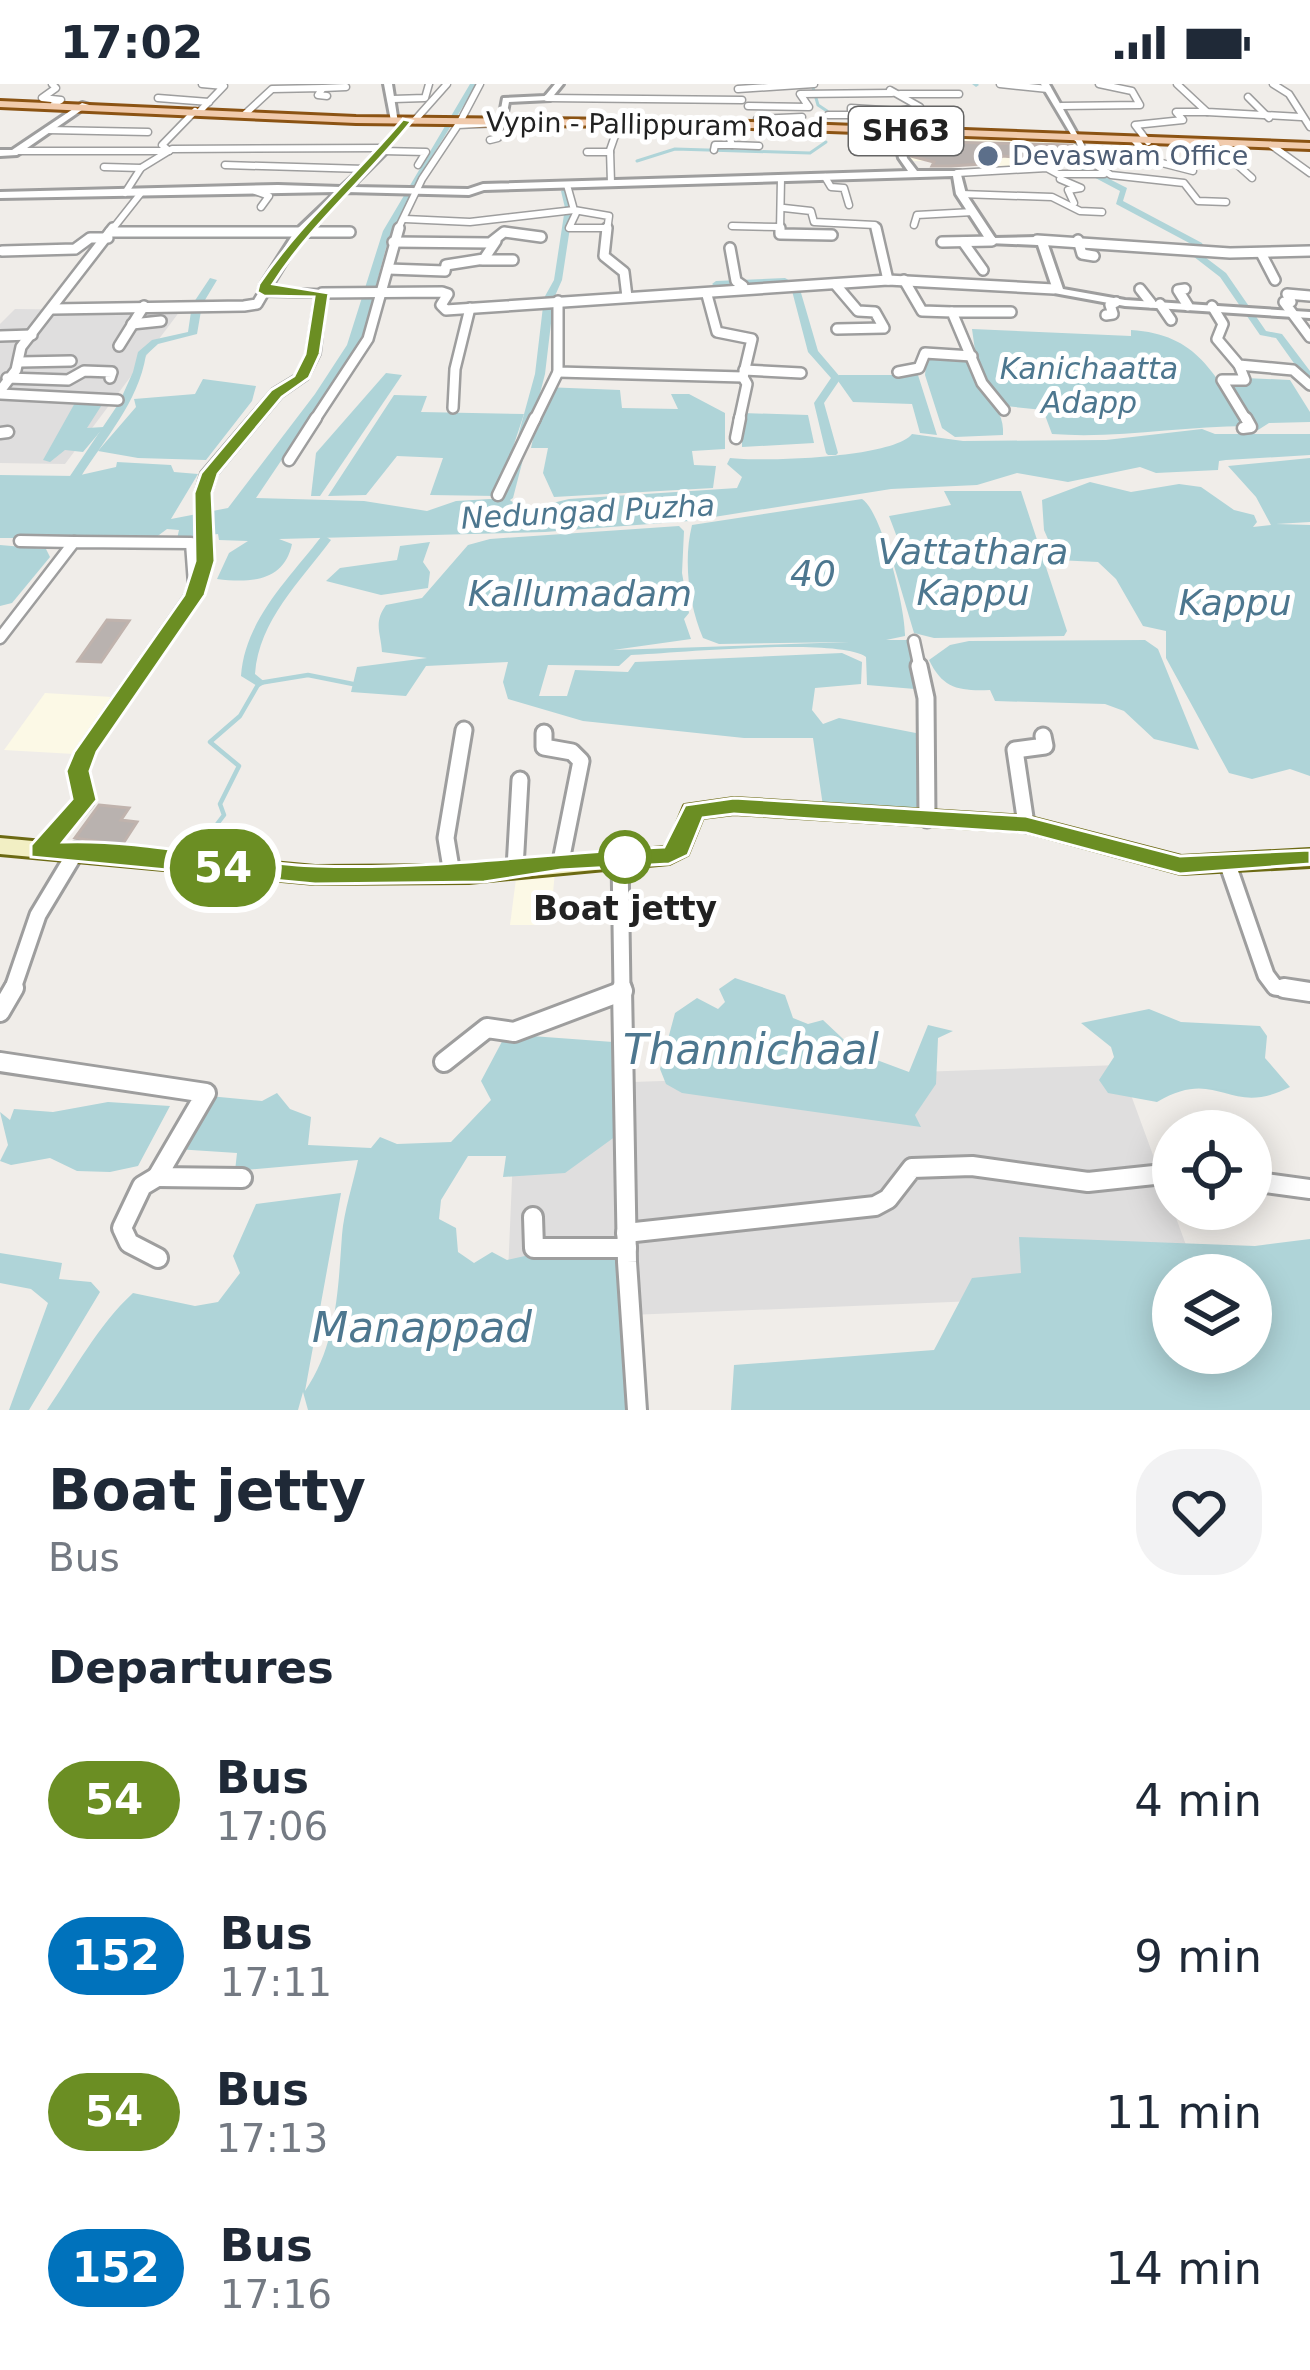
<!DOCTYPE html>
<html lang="en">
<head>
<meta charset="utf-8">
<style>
  :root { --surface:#fff; --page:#f2f2f3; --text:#1f2937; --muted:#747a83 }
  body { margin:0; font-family:"DejaVu Sans",sans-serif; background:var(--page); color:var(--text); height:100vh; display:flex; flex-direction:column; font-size:45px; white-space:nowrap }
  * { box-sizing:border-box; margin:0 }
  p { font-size:39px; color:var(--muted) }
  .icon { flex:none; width:66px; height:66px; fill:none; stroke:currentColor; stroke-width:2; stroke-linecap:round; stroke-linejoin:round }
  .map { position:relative; height:1326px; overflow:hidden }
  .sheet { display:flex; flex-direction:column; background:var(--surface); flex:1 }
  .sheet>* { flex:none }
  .badge { padding:0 24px; border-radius:39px; font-size:42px; line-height:78px }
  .buttons { position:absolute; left:1152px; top:1026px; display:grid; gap:24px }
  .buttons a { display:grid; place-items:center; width:120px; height:120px; border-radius:50%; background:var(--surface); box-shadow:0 6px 30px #0003; font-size:60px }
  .map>.badge { position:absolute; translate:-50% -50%; box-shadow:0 0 0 6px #fff }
  h2 { padding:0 48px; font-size:45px; line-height:108px }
  .round { display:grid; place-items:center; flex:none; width:126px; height:126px; border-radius:48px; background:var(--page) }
  .head { display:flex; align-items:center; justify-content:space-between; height:204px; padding:0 48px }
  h1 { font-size:57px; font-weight:800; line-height:90px }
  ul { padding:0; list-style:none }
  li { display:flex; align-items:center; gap:36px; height:156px; padding:0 48px }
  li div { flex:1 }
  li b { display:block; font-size:45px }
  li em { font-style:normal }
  li .badge { min-width:132px; font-weight:700; text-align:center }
  .status { display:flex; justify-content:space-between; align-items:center; height:84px; padding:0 60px; background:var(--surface); direction:ltr }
  .status svg { height:33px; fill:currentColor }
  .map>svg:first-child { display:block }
</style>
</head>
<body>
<div class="status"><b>17:02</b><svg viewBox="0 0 49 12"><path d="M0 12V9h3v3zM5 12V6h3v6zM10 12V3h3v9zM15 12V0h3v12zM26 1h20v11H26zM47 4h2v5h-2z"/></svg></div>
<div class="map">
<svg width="1310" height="1326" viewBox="0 0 1310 1326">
  <rect width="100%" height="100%" fill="#f0ede9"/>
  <g fill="#dfdede">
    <path d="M15 225 180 227 65 380 0 379V240Z"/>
    <path d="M1120 981 1197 1191H1173V1209L506 1236 516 1002Z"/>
  </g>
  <g fill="#fcf9e6">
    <path d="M900 48 1074 56 1081 69 1044 68 1048 84H994L1002 61 944 58 935 77H907Z"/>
    <path d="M45 609 112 613 74 670 4 666Z"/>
    <path d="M517 787H555L550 841H510Z"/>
  </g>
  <g fill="#afd4d8" fill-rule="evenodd">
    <path d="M470 0H477L428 79 386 164 361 258 256 414 364 417 427 427 456 417 507 414 524 426 569 415 737 404 742 393 727 380 730 374C763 378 893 374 912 350L963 357 1106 356 1202 345 1215 350H1310V371L1226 376 1219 377 1218 386 1156 389 1140 383 1068 398 1017 389 977 401 891 405 689 437 545 448 279 455 292 460C284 498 250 499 217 495L229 469 248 457 219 456 218 450 177 455 179 446 167 445 155 454H0V391L76 392 116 383 117 378 171 381 174 388 198 390 171 435 228 424 315 310 347 261 383 147Z"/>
    <path d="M972 245 1131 252V246C1198 250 1214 290 1247 342 1182 342 1117 355 1052 350L1043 326 1005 322 978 288Z"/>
    <path d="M927 270 967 272C971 303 1006 319 1003 351L955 353 942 344 925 291Z"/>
    <path d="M386 289 402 291 320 412H311L316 369Z"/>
    <path d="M839 291H918L937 351 920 349 912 320 853 318 836 294Z"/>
    <path d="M1245 294 1290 296 1310 328V338L1269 339 1258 346 1225 297Z"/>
    <path d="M203 295 256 302 252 317 206 376 138 374 98 367 136 323 134 315 195 310Z"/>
    <path d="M544 303 620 306 622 324 678 325 671 310H689L725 329V365L692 367 694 381 716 382 713 404 554 413 543 389 548 364H531Z"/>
    <path d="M394 311 427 312 421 328 524 330 497 412 430 411 443 374 397 372 366 411 328 412Z"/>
    <path d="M105 316 87 344 104 343 83 368 65 366 50 378 43 376 76 317Z"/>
    <path d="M742 329 808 331 814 359 742 363Z"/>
    <path d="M1310 374V438L1276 440 1310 441V692L1290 685 1252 695 1229 689 1166 574V547L1143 542 1116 495 1098 478 1057 476 1044 446 1042 416 1090 398 1131 408 1179 400 1201 403 1234 426 1254 431 1257 438 1253 443 1271 441 1256 413 1228 382Z"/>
    <path d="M944 407H1021L1067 547 1064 552 934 554 914 549 892 475 903 469 889 432 951 421Z"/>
    <path d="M862 415C882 427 906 527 905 552L886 556H908L915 605 867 601 866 573C838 553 674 569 631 571L619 582 548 581 539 612H567L575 586 628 588 635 578 842 569 862 578 861 600 815 604 812 626 823 640 839 634 921 650 918 727 823 722 813 654H744L583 637 508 615 503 598 508 578 426 582 406 612 351 608 357 583 427 574 382 568C381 549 373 539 386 521L422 514 468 461 490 455 679 442 684 447 682 489 689 529 684 535 691 555 613 566 849 558 719 560 703 554C689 521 683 477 692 441Z"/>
    <path d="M430 458 423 478 430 488 428 504 381 511 326 497 340 484 397 476 400 462Z"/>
    <path d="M0 461 46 465 50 473 12 519 0 522Z"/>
    <path d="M1145 556 1158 565 1199 666 1154 655 1124 627 1105 620 995 617 990 606C959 607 943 605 929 576L950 561 969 557Z"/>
    <path d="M735 894 785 911 793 934 808 940 823 936 858 969 909 988 928 941 953 947 938 954 936 1000 915 1031 921 1043 682 1009 666 1000 660 985 675 929 697 914 718 925 725 918 719 905Z"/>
    <path d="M1149 925 1181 938 1260 942 1267 952 1265 974 1290 1003C1228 1035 1219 981 1157 1018L1108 1009 1099 996 1114 973 1111 963 1081 939Z"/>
    <path d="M506 950 613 958 616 1052 565 1089 503 1093 506 1072H468L441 1116 439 1135 456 1144 458 1168 474 1179 492 1168 507 1176 534 1170H616L626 1326H308L303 1308 298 1326H47C74 1287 98 1241 133 1209L195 1222 218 1218 240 1189 233 1172 256 1120 341 1109 305 1307C337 1260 338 1206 342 1151 344 1127 353 1100 358 1076L235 1087 237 1069 176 1065 209 1012 262 1017 277 1009 290 1025 311 1033 308 1061 371 1064 380 1053 397 1060 451 1058 491 1016 481 997Z"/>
    <path d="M108 1018 170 1022 138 1082 110 1088 77 1087 50 1074 11 1081 0 1077 8 1061 0 1028 10 1036 14 1025 53 1028Z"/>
    <path d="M1019 1153 1255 1162 1310 1155V1326H731L734 1281 934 1266 972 1194 1021 1189ZM1251 1191V1269H1173V1191Z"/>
    <path d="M0 1169 62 1179 59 1195 91 1198 100 1208 29 1326H9L48 1219 31 1205 0 1199Z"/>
  </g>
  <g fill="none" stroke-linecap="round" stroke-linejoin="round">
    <g stroke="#afd4d8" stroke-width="3">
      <path d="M812 0 818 21 827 27"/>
      <path d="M637 77 675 65 810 69 826 58"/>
    </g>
    <path stroke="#afd4d8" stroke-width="4.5" d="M202 776V760L224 731 220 720 239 682 210 658 240 632 259 599 308 591 353 600"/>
    <g fill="#afd4d8" fill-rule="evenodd">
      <path d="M972 0H978L979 1 976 3Z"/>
      <path d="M1072 76 1127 104 1123 117 1202 159 1203 161 1197 167 1226 189 1266 247 1282 250 1310 287V297L1306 296 1276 254 1260 251 1220 193 1189 169 1188 167 1193 161 1116 120 1120 107 1069 80Z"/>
      <path d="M565 105 569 107 573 124 562 196 554 214 545 290 513 414 507 418 501 414 535 290 544 214 554 196 565 124 561 107Z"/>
      <path d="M210 194 217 196 202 221 197 250 158 260 146 271C138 319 105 354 80 394H72L70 392 119 319 133 288 138 268 152 256 188 248 192 221Z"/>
      <path d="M785 194 799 202 818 267 841 294 824 319 838 369 836 371H828L826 369 814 319 831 294 808 268 791 203 784 200 716 203 712 200 716 197Z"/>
      <path d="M325 452 331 456C300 498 259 536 255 590L266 599 259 603 241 592C245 536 288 496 321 453Z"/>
    </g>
  </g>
  <g fill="#b9b2af" stroke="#c0b3ad" stroke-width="3">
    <path d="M944 58 1072 61 1076 68 1025 67 1027 74 1002 72 997 79 951 82H932L934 78 911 72 912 60Z"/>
    <path d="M107 536 129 537 101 578 78 577Z"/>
    <path d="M99 721 129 724 121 736 137 738 122 761 75 754Z"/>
  </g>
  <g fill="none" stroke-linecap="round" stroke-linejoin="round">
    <g stroke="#9e9e9e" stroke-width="9">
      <g id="minor-far4">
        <path d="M52 0 56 4 42 14 61 16 54 20"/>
        <path d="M1000 0 1048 5"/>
        <path d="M1177 0 1207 28 1301 33"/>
        <path d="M1273 0 1289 10 1310 43"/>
        <path d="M323 4 346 3"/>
        <path d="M738 5 814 0"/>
        <path d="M890 6 920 23 899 27 897 47"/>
        <path d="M900 10H959"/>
        <path d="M1248 13 1269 34"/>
        <path d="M158 14 209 18"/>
        <path d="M547 14 742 16"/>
        <path d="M393 15 425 14 429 0"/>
        <path d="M748 22 809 23 800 10 892 9"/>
        <path d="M1061 22 1140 21 1132 7 1099 0"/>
        <path d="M199 28 224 2 202 0"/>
        <path d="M245 30 272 5 323 4 318 11 327 12"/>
        <path d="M828 31H851V24L899 27"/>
        <path d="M757 35 802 33"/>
        <path d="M415 36 447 0"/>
        <path d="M461 36 480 0"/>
        <path d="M725 40 732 61 759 62"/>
        <path d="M48 46 148 48"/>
        <path d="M1078 55 1088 76 1111 91 1184 99 1198 117 1226 118"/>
        <path d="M1135 57 1154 77 1193 87"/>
        <path d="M1148 58 1135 41 1183 36 1176 28H1207"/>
        <path d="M1214 60 1252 94"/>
        <path d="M1271 61 1310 89"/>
        <path d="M167 65 162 61 195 27"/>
        <path d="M714 66 715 61H732"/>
        <path d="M18 67H169"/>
        <path d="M383 67 426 68 418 81"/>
        <path d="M587 68H610"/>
        <path d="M225 81 365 85"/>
        <path d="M104 83 141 84"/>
        <path d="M957 89 1047 84 1058 90H1104"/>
        <path d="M825 93 831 103 844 104 849 121"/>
        <path d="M1060 95 1081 104 1068 106 1074 119"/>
        <path d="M611 99 610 66 619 40"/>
        <path d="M567 101 574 126 609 132 607 147"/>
        <path d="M255 107 269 112 261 123"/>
        <path d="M125 109 141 84 172 65 385 64"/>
        <path d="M961 110 1052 113 1080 127 1102 128"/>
        <path d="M784 124 811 127 814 138 875 141 876 147"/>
        <path d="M577 127 569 144H606"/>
        <path d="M405 135 470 138 574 126"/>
        <path d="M914 141 917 131 973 128"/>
        <path d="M732 142 779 143"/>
        <path d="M111 147 141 109"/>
        <path d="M397 147 422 95 458 41 501 39 498 54 490 56"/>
        <path d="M780 147 781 94"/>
      </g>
    </g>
    <g stroke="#9e9e9e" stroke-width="14">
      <g id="minor-far3">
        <path d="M607 144 604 172 624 188 627 213"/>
        <path d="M780 144V150L832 151"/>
        <path d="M876 144 888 196"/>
        <path d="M110 148H350"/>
        <path d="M1037 156 1230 169 1310 167"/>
        <path d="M1078 156 1082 170 1094 172"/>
        <path d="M393 158 490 159 504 148 541 153"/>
        <path d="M942 158 992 157"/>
        <path d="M963 158 983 186"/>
        <path d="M730 164 736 197 743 202"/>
        <path d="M2 167 75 165 90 154H108"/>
        <path d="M1261 169 1275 196"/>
        <path d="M482 176H513"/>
        <path d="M388 185 445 187 446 181 484 175 496 157"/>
        <path d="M904 196 922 227 952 228 982 299 1004 326"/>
        <path d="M835 200 858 227 875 228 884 244 837 245"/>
        <path d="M1140 205 1151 219"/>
        <path d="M1185 205 1178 206 1188 222"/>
        <path d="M322 209 442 208 448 210 441 221 446 226 888 196 1054 205"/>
        <path d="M1310 212 1287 210 1291 218H1284L1310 253"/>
        <path d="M558 217V288L743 293 752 255 717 248 707 211"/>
        <path d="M1160 220 1171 236"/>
        <path d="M1212 222 1223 240 1217 255 1239 281 1293 286 1310 301"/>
        <path d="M53 225 244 222 257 220 264 208"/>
        <path d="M952 228H1011"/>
        <path d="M1106 231 1113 230 1110 221 1116 218"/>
        <path d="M132 240 161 237"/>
        <path d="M0 252 32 251"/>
        <path d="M119 262 144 222"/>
        <path d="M20 278 71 277"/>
        <path d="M1239 281 1245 296H1222L1247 337"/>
        <path d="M744 286 801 289"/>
        <path d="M898 288 919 284 925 269 972 272"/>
        <path d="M7 294 68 296 84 287 112 288 110 294"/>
        <path d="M0 307 16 286 21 263 113 144"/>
        <path d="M0 310 118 316"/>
        <path d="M453 324 455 285 470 224"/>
        <path d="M314 337 368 255 399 144"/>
        <path d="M534 337 558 288"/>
        <path d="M739 337 747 300 743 293"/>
      </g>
    </g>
    <g stroke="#9e9e9e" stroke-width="15">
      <g id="minor-far2">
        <path d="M1243 344 1251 343 1246 334"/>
        <path d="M0 349 8 348"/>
        <path d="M736 354 740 334"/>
        <path d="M289 376 316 334"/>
        <path d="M498 411 535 334"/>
        <path d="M20 457 74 458"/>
        <path d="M0 554 74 458 191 459 194 500"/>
        <path d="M914 557 920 585"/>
      </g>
    </g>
    <g stroke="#9e9e9e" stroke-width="21">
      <g id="minor-far1">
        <path d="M919 582 926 614 927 735"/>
        <path d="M544 649V663L572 668 581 677 561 777"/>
        <path d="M1026 740 1015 666 1045 662 1043 652"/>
        <path d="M620 773 622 907"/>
        <path d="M1228 781 1266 891 1275 903 1305 907"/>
        <path d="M515 784 520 696"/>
        <path d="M452 790 446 754 464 646"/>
        <path d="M12 907 38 831 77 766"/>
      </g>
    </g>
    <g stroke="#9e9e9e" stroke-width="24">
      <g id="minor">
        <path d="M622 904 627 1178 637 1326"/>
        <path d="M1284 904 1310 908"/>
        <path d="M0 928 14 904"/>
        <path d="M0 978 206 1009 157 1093 242 1094"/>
        <path d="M444 978 487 944 514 948 623 907"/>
        <path d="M157 1093 142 1102 122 1144 129 1159 158 1174"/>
        <path d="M1251 1097 1310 1105"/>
        <path d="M533 1133 534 1164H627"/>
        <path d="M626 1149 875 1122 888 1115 912 1084 972 1082 1088 1098 1173 1089"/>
      </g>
    </g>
    <g stroke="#9e9e9e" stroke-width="6">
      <g id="tertiary">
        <path d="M384 0H392L398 39 391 37Z"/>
        <path d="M555 0H563L550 16 509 18 505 39 498 41 503 14 545 12Z"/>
        <path d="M1041 0H1049L1081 57H1075Z"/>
        <path d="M82 19 89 21 17 71 0 72V66H12Z"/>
        <path d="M897 45 901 47 907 74 917 87H960L966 110 995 154 1037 153 1047 158 1063 205 1125 216 1310 228V234L1125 222 1054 209 1038 161 988 159 956 110 953 92 484 106 469 111 346 108 303 151 270 205 326 207 319 270 307 294 281 312 216 390 210 409 213 477 202 511 95 667 87 687 94 716 92 720 48 772H34L31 767 34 762 75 715 69 687 77 667 186 511 197 477 196 409 202 389 273 306 296 292 307 270 316 212 264 211 259 208 261 200 295 147 336 108 0 114V108L278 101 341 103 383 64 386 69 352 103 468 105 483 100 908 87 899 74 893 47Z"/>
      </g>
    </g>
    <g stroke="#6c6a13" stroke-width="6">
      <path id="secondary" d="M734 715 1026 733 1181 773 1310 766V782L1181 789 1026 747 734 729 702 733 687 770 669 779 469 798 315 799 0 770V754L315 783 469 782 664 764 669 761 685 722Z"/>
    </g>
    <g stroke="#8b5313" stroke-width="6">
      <path id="primary" d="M0 17 356 33 725 37 1310 59V65L725 43 356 39 0 23Z"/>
    </g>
    <use href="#minor-far4" stroke="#fff" stroke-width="6"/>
    <use href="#minor-far3" stroke="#fff" stroke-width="9"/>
    <use href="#minor-far2" stroke="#fff" stroke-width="10"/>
    <use href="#minor-far1" stroke="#fff" stroke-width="15"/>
    <use href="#minor" stroke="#fff" stroke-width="18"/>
    <use href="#tertiary" fill="#fff" fill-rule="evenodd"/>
    <use href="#secondary" fill="#f2efc4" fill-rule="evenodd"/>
    <use href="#primary" fill="#f1cbad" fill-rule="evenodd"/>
  </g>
  <path fill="#6b8e23" stroke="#fff" stroke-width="3" d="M403 35 412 37C367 94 312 139 273 200L329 209 320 270 309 294 282 313 218 390 212 409 215 477 205 511 97 668 90 687 97 716 63 758C147 755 233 779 317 782 434 786 548 769 664 763L685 721 734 714 1026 732 1180 772 1310 766V780L1180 790 1026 749 734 730 703 734 688 771 669 780 561 786 484 798 315 800 31 773V761L72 715 66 687 74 668 184 511 195 477 194 409 201 389 271 306 294 292 305 270 314 213 264 212 257 208 259 200C300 139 355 92 403 35Z"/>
  <circle fill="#5c6f8a" stroke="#fff" stroke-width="4.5" cx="988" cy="72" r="12"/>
  <circle fill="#fff" stroke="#6b8e23" stroke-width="6" cx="625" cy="773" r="24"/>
  <g text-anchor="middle" stroke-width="10" stroke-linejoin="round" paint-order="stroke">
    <g font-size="27" fill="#212121" stroke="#fff">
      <text transform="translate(655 41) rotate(1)" y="9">Vypin - Pallippuram Road</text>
    </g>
    <g font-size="27" fill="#4e5e75" stroke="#fff" text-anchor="start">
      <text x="1012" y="81">Devaswam Office</text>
    </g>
    <rect fill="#fff" stroke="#646464" stroke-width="3" x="849" y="23" width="114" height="48" rx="9"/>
    <g font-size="30" font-weight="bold" fill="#212121">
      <text x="906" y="57">SH63</text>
    </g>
    <g font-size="30" font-style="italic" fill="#4d778f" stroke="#fff">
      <text x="1089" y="295">Kanichaatta<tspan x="1089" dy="34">Adapp</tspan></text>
      <text transform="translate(588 428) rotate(-3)" y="10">Nedungad Puzha</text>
    </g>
    <g font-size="33" font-weight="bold" fill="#212121" stroke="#fff">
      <text x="625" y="836">Boat jetty</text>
    </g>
    <g font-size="36" font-style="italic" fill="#4d778f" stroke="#fff">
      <text x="973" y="480">Vattathara<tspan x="973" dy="41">Kappu</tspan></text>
      <text x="813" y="502">40</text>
      <text x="580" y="522">Kallumadam</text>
      <text x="1235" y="531">Kappu</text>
    </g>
    <g font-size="42" font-style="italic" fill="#4d778f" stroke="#fff">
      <text x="751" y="980">Thannichaal</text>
      <text x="422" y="1258">Manappad</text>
    </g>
  </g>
</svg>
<div class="buttons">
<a><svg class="icon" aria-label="locate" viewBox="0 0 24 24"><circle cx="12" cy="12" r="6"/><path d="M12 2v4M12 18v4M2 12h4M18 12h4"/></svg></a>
<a><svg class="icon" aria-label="layers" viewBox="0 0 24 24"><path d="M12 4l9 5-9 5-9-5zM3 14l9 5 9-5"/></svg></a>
</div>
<b class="badge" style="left:223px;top:784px;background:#6b8e23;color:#fff">54</b>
</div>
<section class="sheet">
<div class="head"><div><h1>Boat jetty</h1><p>Bus</p></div><a class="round"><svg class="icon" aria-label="heart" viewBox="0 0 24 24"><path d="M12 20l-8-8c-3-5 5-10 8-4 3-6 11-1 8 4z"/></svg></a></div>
<h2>Departures</h2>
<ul>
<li><span class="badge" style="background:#6b8e23;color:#fff">54</span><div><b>Bus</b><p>17:06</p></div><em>4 min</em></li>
<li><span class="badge" style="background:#0072bc;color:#fff">152</span><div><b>Bus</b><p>17:11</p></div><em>9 min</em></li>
<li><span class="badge" style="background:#6b8e23;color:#fff">54</span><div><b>Bus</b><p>17:13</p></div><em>11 min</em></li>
<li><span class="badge" style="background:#0072bc;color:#fff">152</span><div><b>Bus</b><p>17:16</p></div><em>14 min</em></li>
</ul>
</section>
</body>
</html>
